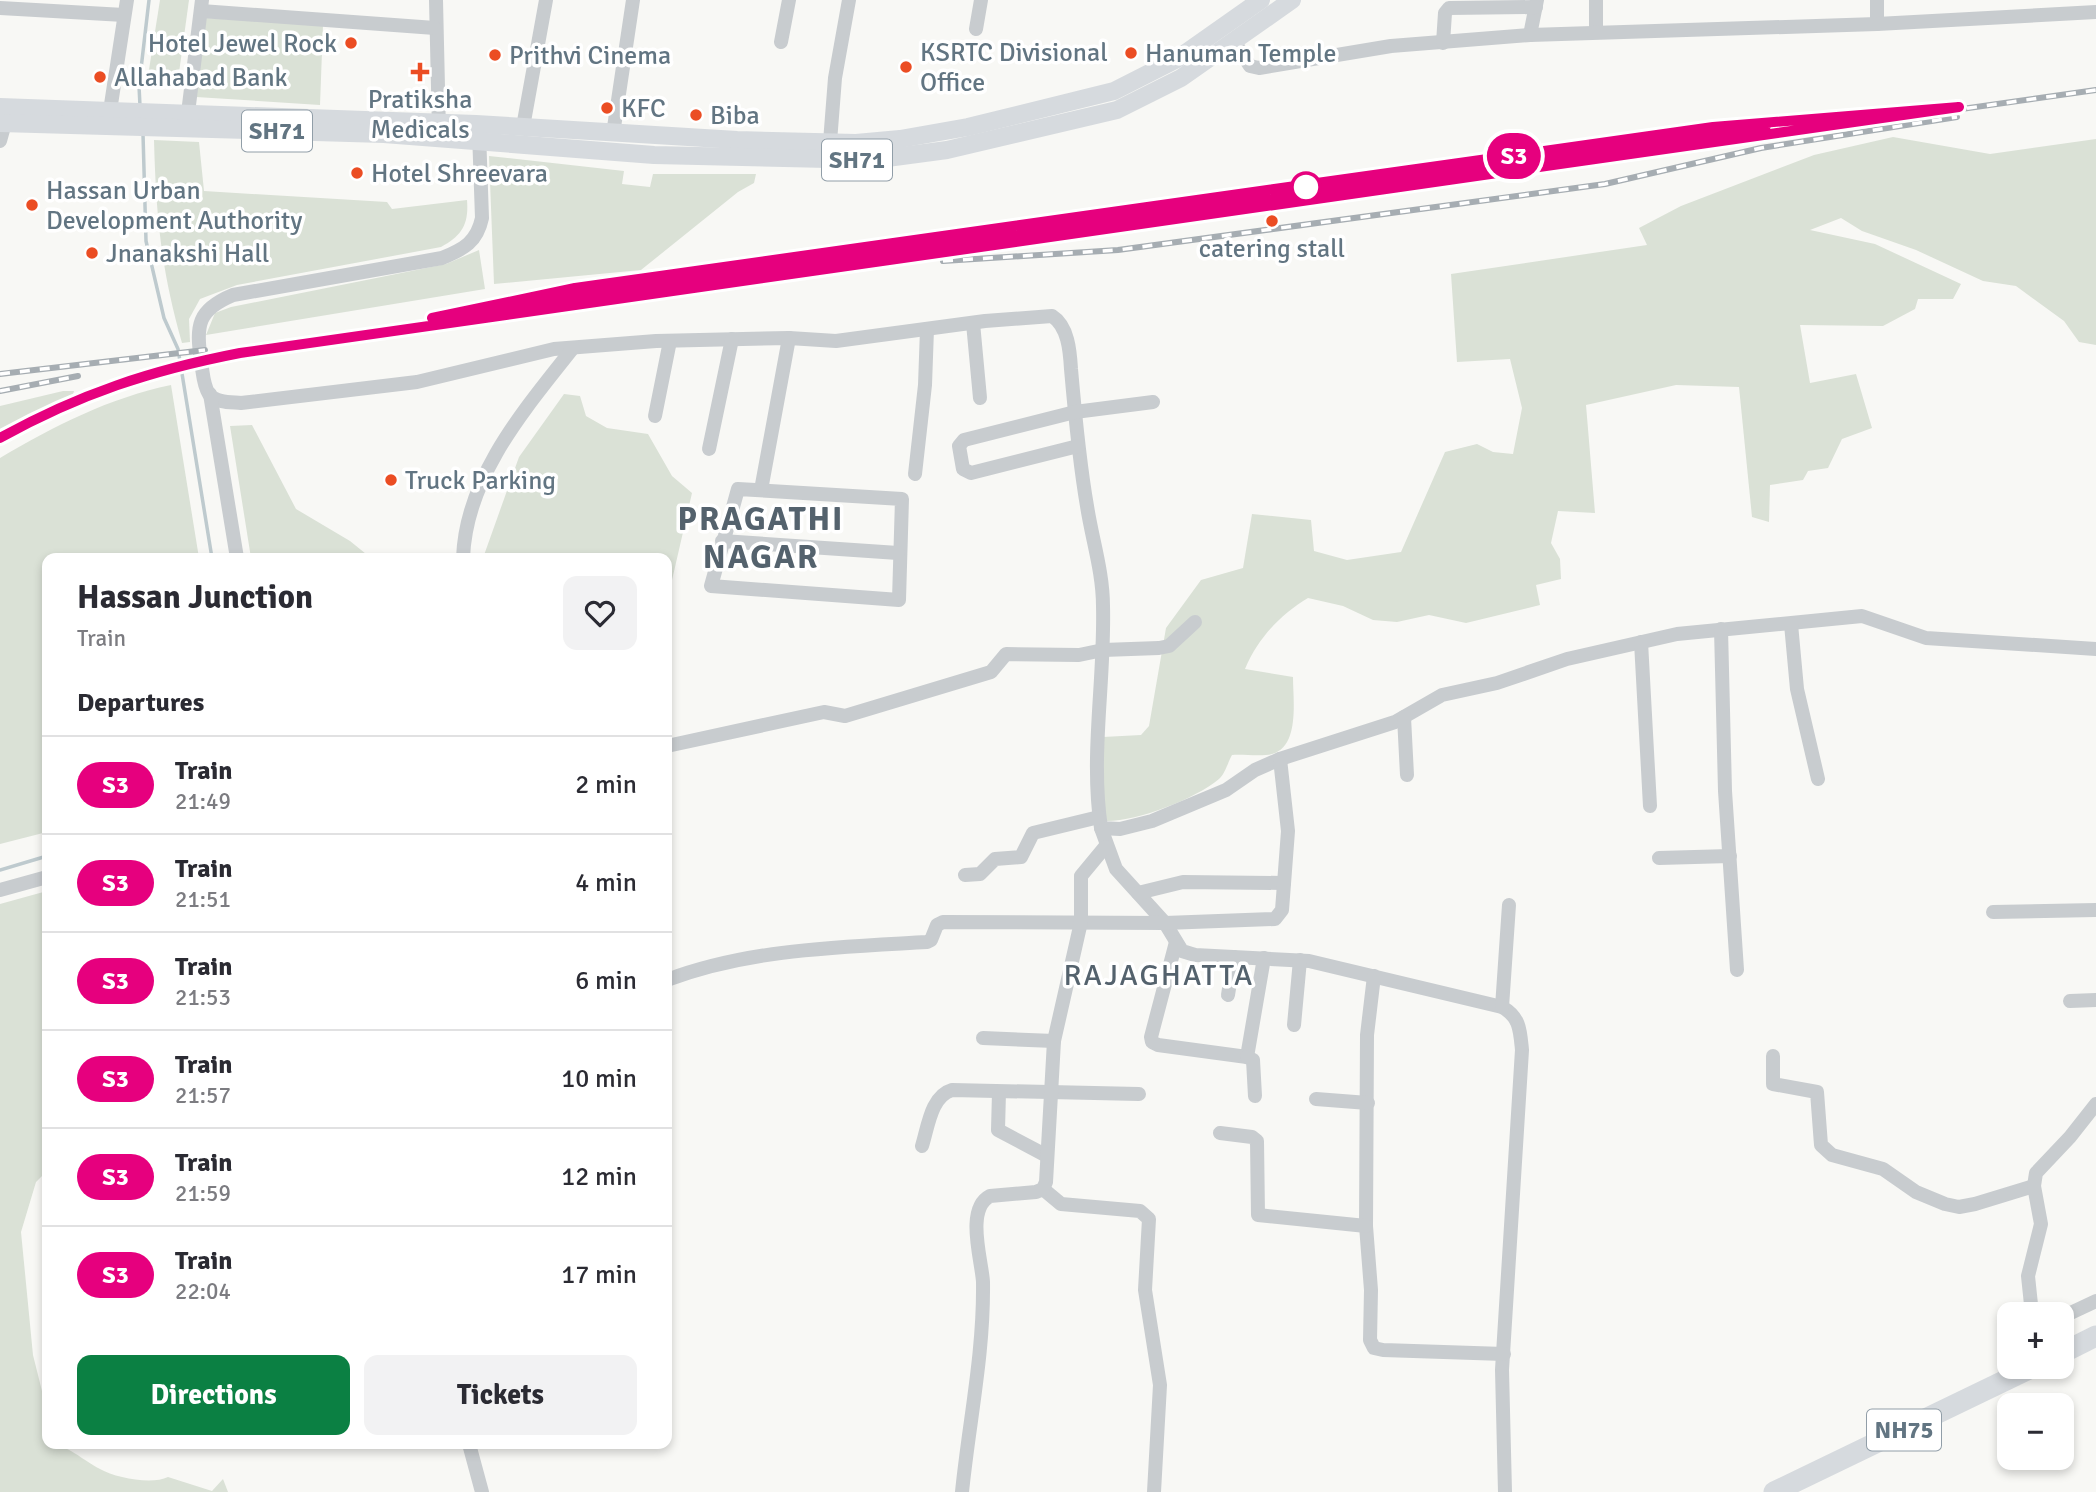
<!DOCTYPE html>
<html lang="en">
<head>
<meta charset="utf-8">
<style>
  :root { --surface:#fff; --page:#f2f2f3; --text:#2b2b33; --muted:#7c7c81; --line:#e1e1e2; --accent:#0b8043 }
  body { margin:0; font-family:Signika,sans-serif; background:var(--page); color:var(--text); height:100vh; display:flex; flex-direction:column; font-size:26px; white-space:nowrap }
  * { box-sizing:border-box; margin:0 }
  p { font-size:23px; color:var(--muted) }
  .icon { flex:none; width:38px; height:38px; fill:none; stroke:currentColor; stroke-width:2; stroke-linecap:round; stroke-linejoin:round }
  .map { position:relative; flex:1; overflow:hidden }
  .side { position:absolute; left:42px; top:553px; width:630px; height:896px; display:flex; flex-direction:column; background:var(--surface); border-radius:14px; box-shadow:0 4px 10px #0003 }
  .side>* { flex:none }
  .badge { padding:0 14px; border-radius:23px; font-size:24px; line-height:46px }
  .buttons { position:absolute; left:1997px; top:1302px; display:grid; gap:14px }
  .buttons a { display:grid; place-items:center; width:77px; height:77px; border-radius:14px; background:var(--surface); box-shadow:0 4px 10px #0003; font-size:35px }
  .map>.badge { position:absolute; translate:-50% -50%; box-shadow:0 0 0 4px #fff }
  h2 { padding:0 35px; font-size:26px; line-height:63px }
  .round { display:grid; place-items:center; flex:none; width:74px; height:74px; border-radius:14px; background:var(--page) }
  .summary { display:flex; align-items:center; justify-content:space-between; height:119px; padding:0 35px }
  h1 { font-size:33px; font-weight:800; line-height:52px }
  .cta { display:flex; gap:14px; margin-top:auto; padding:14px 35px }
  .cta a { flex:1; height:80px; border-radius:14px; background:var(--accent); color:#fff; font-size:28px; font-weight:800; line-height:80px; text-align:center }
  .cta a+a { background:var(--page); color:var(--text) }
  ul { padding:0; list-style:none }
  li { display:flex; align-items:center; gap:21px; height:98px; padding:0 35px; border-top:2px solid var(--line) }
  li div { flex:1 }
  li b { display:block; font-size:26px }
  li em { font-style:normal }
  li .badge { min-width:77px; font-weight:700; text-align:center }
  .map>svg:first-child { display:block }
</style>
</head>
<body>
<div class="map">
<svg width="2096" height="1492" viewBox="0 0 2096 1492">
  <rect width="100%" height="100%" fill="#f8f8f5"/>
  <g fill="#dae1d6">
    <path d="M160 0H189L178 80 148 76Z"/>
    <path d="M206 18 323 25 320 105 196 97Z"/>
    <path d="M1893 137 1990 154 2096 139V345L2079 342 2064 321 2016 286 1983 281 1916 250 1862 231 1841 218 1810 230 1875 244 1961 284 1953 299H1918L1915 309 1883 326 1800 325 1810 383 1856 374 1872 428 1842 439 1828 468 1808 471 1803 480 1770 485 1769 522 1752 517 1739 387 1676 385 1586 405 1595 513 1558 511 1551 543 1560 559 1561 579 1536 585 1540 605 1466 623 1429 615 1397 622 1373 620 1343 606 1308 598C1280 615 1258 638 1245 669L1293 677C1293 700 1300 746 1272 754 1261 757 1244 754 1232 755 1228 762 1225 774 1219 779 1195 799 1136 822 1105 821L1099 766 1103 737 1141 735 1149 726 1166 628 1201 580 1243 568 1252 514 1311 520 1314 551 1347 560 1401 552 1445 452 1477 444 1493 452 1513 454 1522 408 1510 359 1457 362 1451 274 1647 245 1639 228 1681 206 1814 155Z"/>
    <path d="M154 140 199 142 204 191 387 202 392 209 467 200C469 224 462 236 441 247L237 285 200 299 189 319 190 342 182 343C161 269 156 216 154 140Z"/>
    <path d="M489 156 624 171 622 184 650 187 653 174H756L754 183 738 192 641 270 494 284Z"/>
    <path d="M479 250 485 289 206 335 215 313 231 307 446 264Z"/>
    <path d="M171 385 199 558H47V832L0 844V458C54 426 109 398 171 385Z"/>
    <path d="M63 391H74L72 398 0 430V406Z"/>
    <path d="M564 394 580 396 586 416 607 428 648 434 672 476 692 493 667 602V558H483L519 457Z"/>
    <path d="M252 425 296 509 350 541 371 558H381H251L230 426Z"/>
    <path d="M47 891V1171L36 1182 21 1232 33 1355 47 1411V1444C68 1444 82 1460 100 1469 116 1478 152 1485 168 1477L212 1491 223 1479 228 1492H0V904Z"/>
  </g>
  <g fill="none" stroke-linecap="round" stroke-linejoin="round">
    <g stroke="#becace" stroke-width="3.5">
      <path d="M140 106 139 86 149 0"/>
      <path d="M143 134 146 241 164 318 178 349 212 558"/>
      <path d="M0 870 47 856"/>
    </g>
    <g stroke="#c8cccf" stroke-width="14">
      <path d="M436 0 439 131"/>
      <path d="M1596 0V31"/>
      <path d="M1877 0V24"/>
      <path d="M0 8 124 15"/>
      <path d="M201 11 435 28"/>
      <path d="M976 29 981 0"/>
      <path d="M1530 35 1537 0"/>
      <path d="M1234 41 1250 66 1259 68 1391 46 1530 35 1877 24 2096 12"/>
      <path d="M781 42 789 0"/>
      <path d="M1443 43 1445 13 1449 8 1536 7"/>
      <path d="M110 111 127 0"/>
      <path d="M188 113 202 0"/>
      <path d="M523 127 546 0"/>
      <path d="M479 132 482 218C477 242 464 249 442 258L233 295C197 310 196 325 201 362 203 372 203 385 209 394 216 403 231 402 241 403L417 382 554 349 656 341 789 338 836 341 985 321 1052 316C1068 326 1070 351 1071 369 1075 415 1079 460 1087 506 1092 539 1103 572 1103 606 1105 681 1090 754 1101 828L1120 829 1152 821 1226 790 1255 770 1280 759 1395 722 1442 695 1497 683 1567 659 1677 634 1862 616 1926 638 2096 649"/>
      <path d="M613 134 633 0"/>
      <path d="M0 141 5 123"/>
      <path d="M830 142 835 78 849 0"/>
      <path d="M973 323 980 398"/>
      <path d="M210 394 237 558"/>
      <path d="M655 416 670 341"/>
      <path d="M1078 446 971 473 963 469 959 446 964 440 1075 412 1153 402"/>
      <path d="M709 449 732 339"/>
      <path d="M915 474 925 385 927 329"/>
      <path d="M738 489 902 499 899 600 711 586Z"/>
      <path d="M761 490 789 338"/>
      <path d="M722 541 898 553"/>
      <path d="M463 558C466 476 525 409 573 348"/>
      <path d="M1791 624 1797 689 1818 779"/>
      <path d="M1721 629 1725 791 1737 970"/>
      <path d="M1641 642 1650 806"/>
      <path d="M1404 717 1407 775"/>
      <path d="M667 746 824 712 845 716 991 672 1006 654 1079 655 1103 650 1159 648 1169 646 1195 622"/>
      <path d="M1101 828 1116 869 1165 923 1182 951 1195 955 1309 961 1502 1007C1520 1017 1520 1030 1522 1050L1502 1370 1505 1492"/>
      <path d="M1659 858 1730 856"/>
      <path d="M965 875 980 874 995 859 1021 857 1033 833 1099 817"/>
      <path d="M0 890 47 877"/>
      <path d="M1138 893 1183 882 1284 883"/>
      <path d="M1993 912 2096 910"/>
      <path d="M1176 942 1151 1037 1152 1042 1158 1045 1247 1057 1264 958"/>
      <path d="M1374 976 1367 1035 1366 1226 1371 1290 1370 1340 1374 1348 1383 1350 1504 1354"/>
      <path d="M667 980C749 949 840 947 927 942L931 940 937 925 943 922 1165 923 1275 919 1282 910 1288 831 1280 759"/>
      <path d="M1228 995 1234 957"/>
      <path d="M2070 1001 2096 1000"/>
      <path d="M1502 1007 1509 905"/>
      <path d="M1294 1025 1300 960"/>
      <path d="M983 1038 1054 1041"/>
      <path d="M1773 1056V1084L1817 1092 1821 1145 1832 1155 1883 1169 1916 1192 1945 1204 1959 1207 1975 1204 2034 1186"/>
      <path d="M1247 1057 1253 1060 1255 1096"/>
      <path d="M999 1092 998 1130 1047 1156"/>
      <path d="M1316 1099 1368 1103"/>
      <path d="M1220 1133 1252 1137 1257 1141 1258 1215 1366 1226"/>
      <path d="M922 1146C928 1127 931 1096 952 1090L1139 1094"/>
      <path d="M1043 1189 1061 1204 1140 1211 1149 1219 1145 1290 1160 1385 1154 1492"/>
      <path d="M2032 1314 2028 1276 2041 1224 2034 1186 2036 1173 2070 1137 2096 1104"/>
      <path d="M2062 1317 2096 1301"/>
      <path d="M469 1444 482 1492"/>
      <path d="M962 1492C969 1422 984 1354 983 1282 982 1261 965 1209 990 1196L1036 1192 1043 1189 1046 1182 1054 1041 1081 922V876L1105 847"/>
    </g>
    <g stroke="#d6dade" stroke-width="18">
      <path d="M0 107 476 124 737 140 856 143 900 139 968 127 1114 91 1177 59 1261 0"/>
      <path d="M0 123 384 134 654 155 872 160 947 150 1117 110 1181 78 1292 0"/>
    </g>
    <g stroke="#d6dade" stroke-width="21">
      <path d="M2062 1353 2096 1336"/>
      <path d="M1774 1492 2033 1367"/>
    </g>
    <g stroke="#a6adb2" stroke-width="6">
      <g id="rail">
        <path d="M943 261 1118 250 1605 184 1761 148 1957 117"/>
        <path d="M467 311 575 288 1713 127 1783 123"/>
        <path d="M0 374 205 350"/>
        <path d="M0 391 78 376"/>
        <path d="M0 438C79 394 152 370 240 353L2096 90"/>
      </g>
    </g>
    <use href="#rail" stroke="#fff" stroke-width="3.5" stroke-dasharray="10" stroke-linecap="butt"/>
  </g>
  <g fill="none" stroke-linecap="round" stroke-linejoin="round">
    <g stroke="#fff" stroke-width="16">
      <path id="line" d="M0 438C79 394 152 370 240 353L1959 107 1713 127 575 288 432 318 1766 126"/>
    </g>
    <use href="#line" stroke="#e6007e" stroke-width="10"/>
  </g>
  <g fill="#eb4d23" stroke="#fff" stroke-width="2.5">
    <circle cx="351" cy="43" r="7"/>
    <circle cx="1131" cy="53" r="7"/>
    <circle cx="495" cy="55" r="7"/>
    <circle cx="906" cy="67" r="7"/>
    <path d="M416.5 61.5h7v7h7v7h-7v7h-7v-7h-7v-7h7z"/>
    <circle cx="100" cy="77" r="7"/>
    <circle cx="607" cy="108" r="7"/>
    <circle cx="696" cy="115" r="7"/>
    <circle cx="357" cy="173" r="7"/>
    <circle cx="32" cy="205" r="7"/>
    <circle cx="1272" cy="221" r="7"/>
    <circle cx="92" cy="253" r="7"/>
    <circle cx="391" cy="480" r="7"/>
  </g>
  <circle fill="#fff" stroke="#e6007e" stroke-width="3.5" cx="1306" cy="187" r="14"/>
  <g text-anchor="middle" stroke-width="7" stroke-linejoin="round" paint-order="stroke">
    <g fill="#fff" stroke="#919ea8" stroke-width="2">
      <rect x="242" y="110.5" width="70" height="41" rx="5"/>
      <rect x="822" y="139.5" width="70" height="41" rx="5"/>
      <rect x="1867" y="1409.5" width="74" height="41" rx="5"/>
    </g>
    <g font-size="24" font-weight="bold" fill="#627582">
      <text x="277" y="139">SH71</text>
      <text x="857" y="168">SH71</text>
      <text x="1904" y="1438">NH75</text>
    </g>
    <g font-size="26" fill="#627582" stroke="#fff" text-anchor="start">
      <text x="337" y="52" text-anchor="end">Hotel Jewel Rock</text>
      <text x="920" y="61">KSRTC Divisional<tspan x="920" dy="30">Office</tspan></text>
      <text x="1145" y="62">Hanuman Temple</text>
      <text x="509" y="64">Prithvi Cinema</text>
      <text x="114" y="86">Allahabad Bank</text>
      <text x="420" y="108" text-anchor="middle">Pratiksha<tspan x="420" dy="30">Medicals</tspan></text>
      <text x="621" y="117">KFC</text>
      <text x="710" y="124">Biba</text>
      <text x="371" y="182">Hotel Shreevara</text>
      <text x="46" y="199">Hassan Urban<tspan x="46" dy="30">Development Authority</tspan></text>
      <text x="1272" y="257" text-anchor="middle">catering stall</text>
      <text x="106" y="262">Jnanakshi Hall</text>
      <text x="405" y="489">Truck Parking</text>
    </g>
    <g font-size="30" letter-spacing="2" fill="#54626d" stroke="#fff">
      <text x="1159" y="985">RAJAGHATTA</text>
    </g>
    <g font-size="33" font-weight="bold" letter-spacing="2" fill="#54626d" stroke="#fff">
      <text x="761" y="530">PRAGATHI<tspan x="761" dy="38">NAGAR</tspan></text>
    </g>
  </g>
</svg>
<div class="buttons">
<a>+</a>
<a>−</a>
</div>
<b class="badge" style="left:1514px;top:156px;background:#e6007e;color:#fff">S3</b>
<section class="side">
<div class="summary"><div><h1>Hassan Junction</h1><p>Train</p></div><a class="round"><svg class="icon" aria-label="heart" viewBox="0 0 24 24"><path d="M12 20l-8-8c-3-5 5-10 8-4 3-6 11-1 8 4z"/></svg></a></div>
<h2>Departures</h2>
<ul>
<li><span class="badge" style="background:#e6007e;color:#fff">S3</span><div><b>Train</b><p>21:49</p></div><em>2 min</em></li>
<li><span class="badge" style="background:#e6007e;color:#fff">S3</span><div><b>Train</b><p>21:51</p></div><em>4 min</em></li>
<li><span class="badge" style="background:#e6007e;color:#fff">S3</span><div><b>Train</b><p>21:53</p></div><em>6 min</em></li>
<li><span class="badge" style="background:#e6007e;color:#fff">S3</span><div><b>Train</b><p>21:57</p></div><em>10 min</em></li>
<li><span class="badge" style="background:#e6007e;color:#fff">S3</span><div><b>Train</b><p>21:59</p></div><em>12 min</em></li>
<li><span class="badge" style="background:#e6007e;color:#fff">S3</span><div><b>Train</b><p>22:04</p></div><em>17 min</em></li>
</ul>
<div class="cta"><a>Directions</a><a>Tickets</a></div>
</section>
</div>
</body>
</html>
